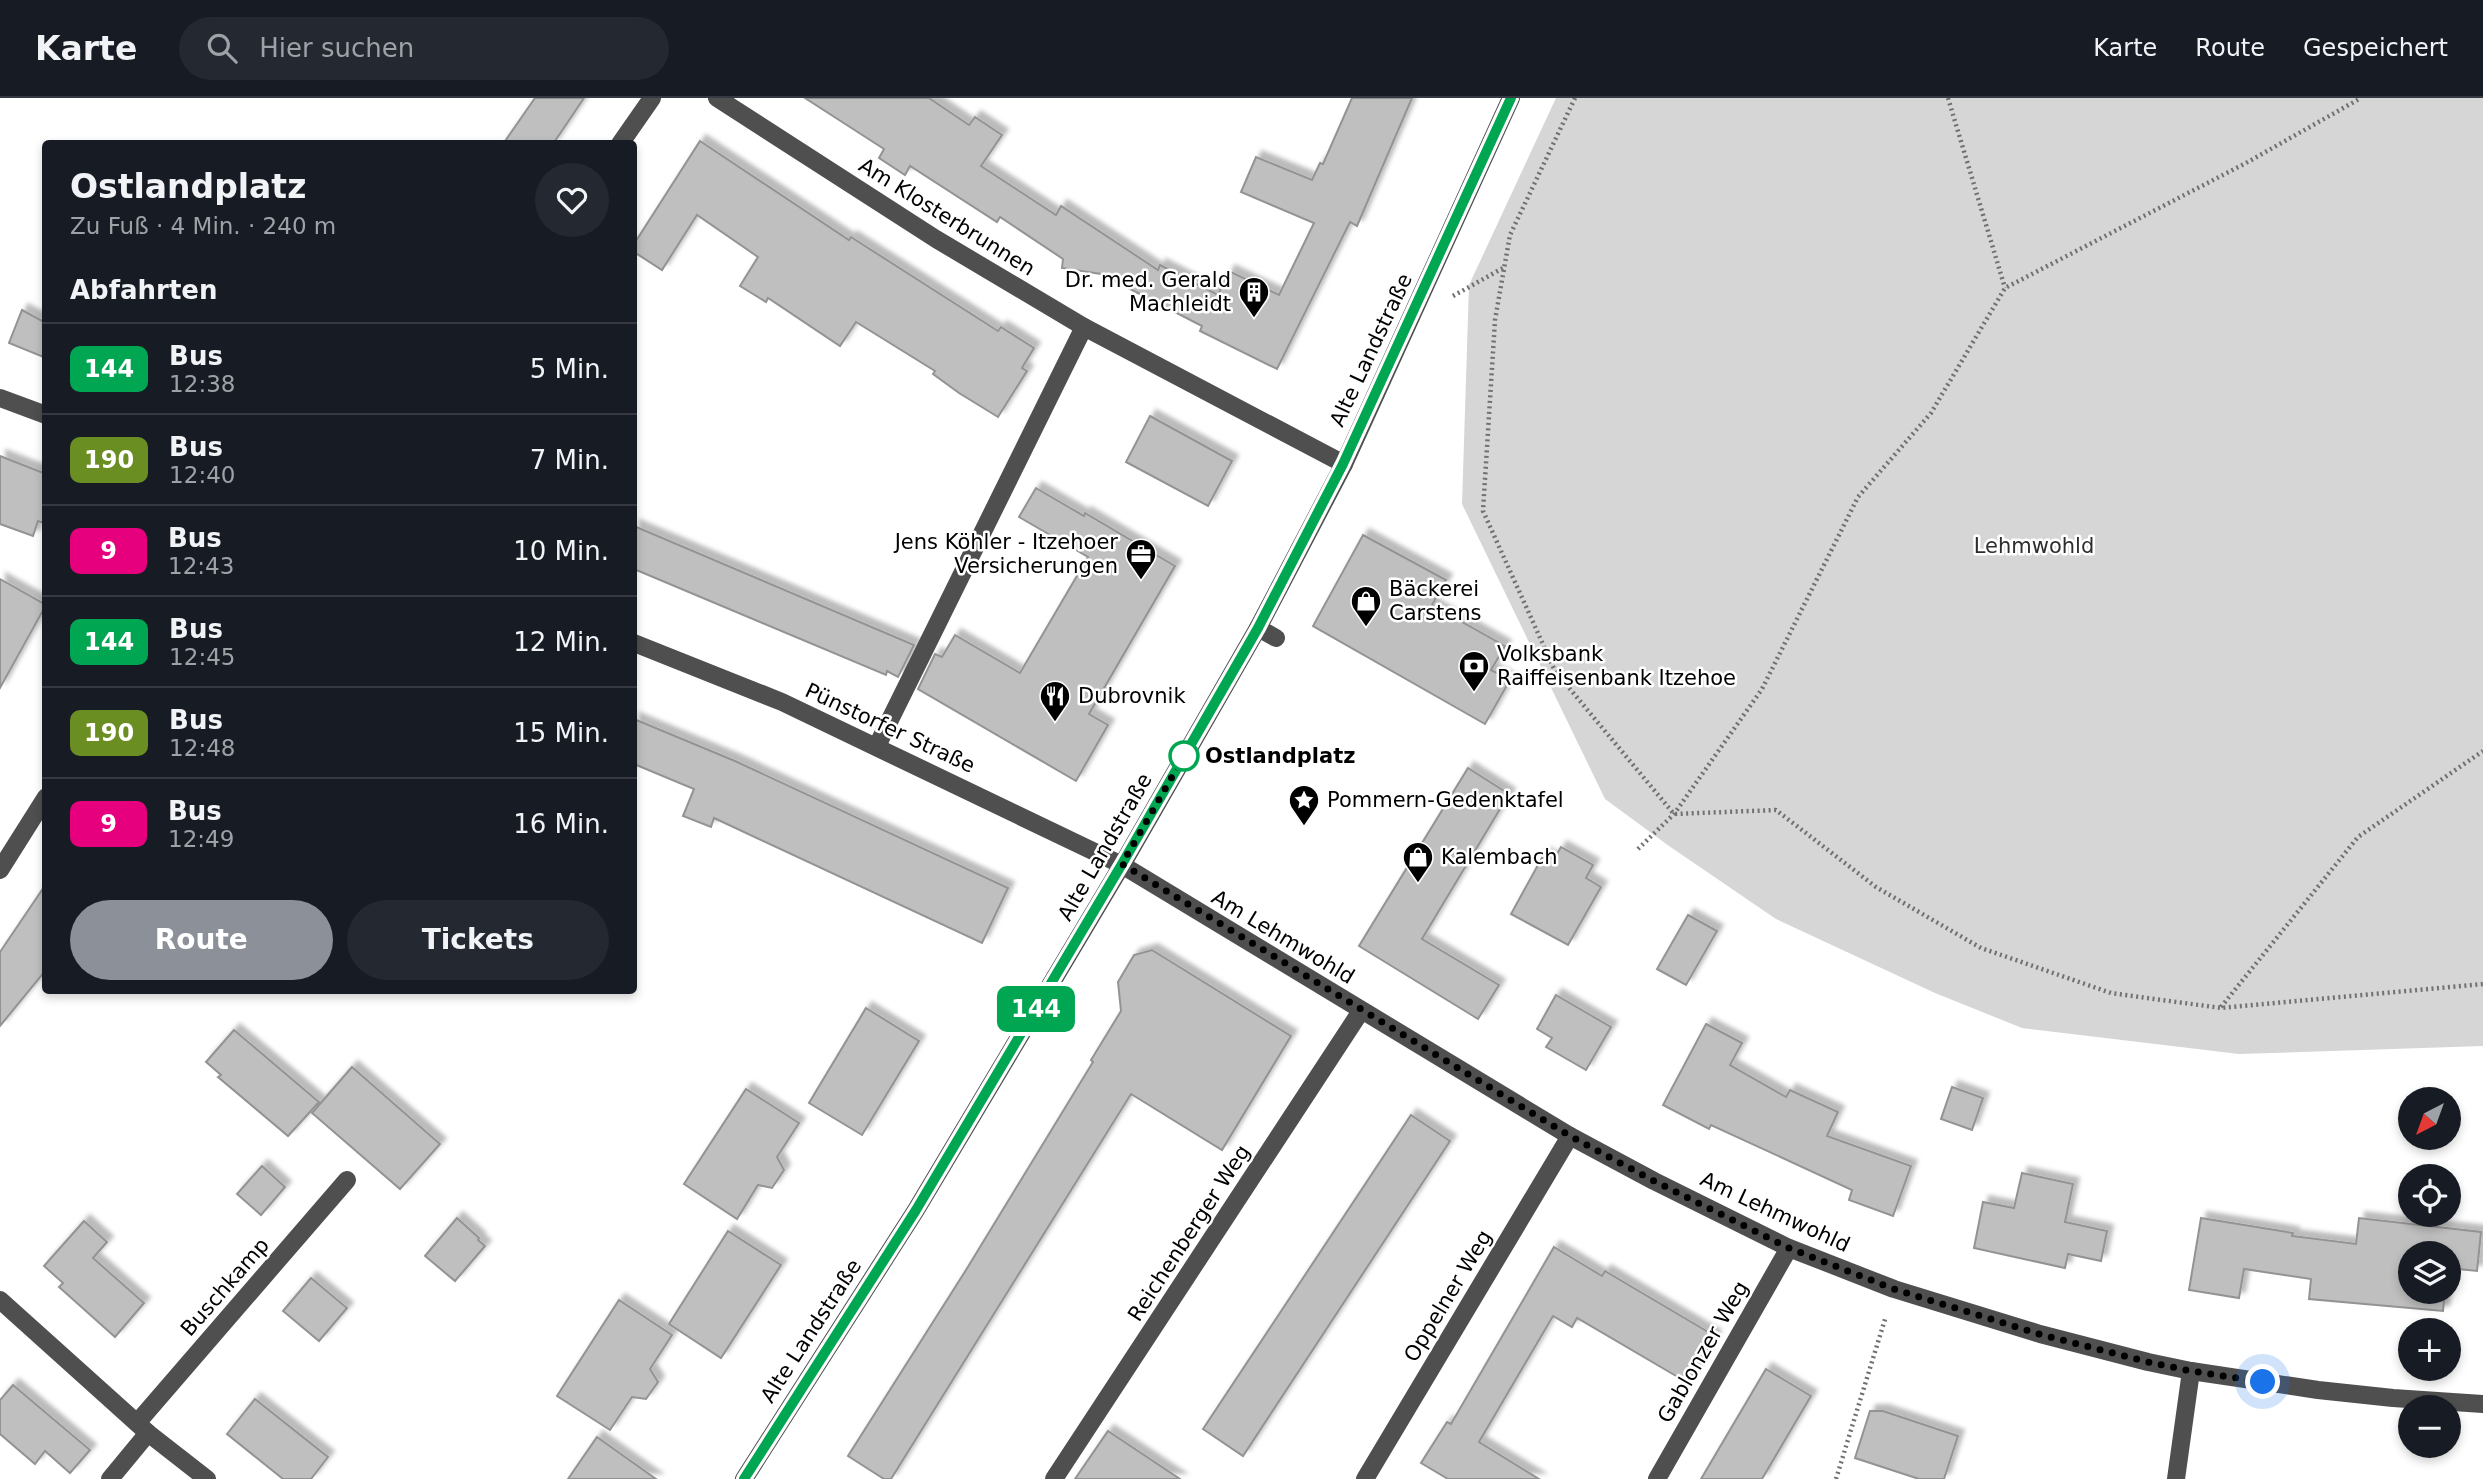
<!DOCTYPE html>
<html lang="de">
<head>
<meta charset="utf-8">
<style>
  :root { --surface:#171b24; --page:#242831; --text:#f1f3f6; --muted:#9ea1a6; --line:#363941; --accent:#8c9099 }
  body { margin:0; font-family:"DejaVu Sans",sans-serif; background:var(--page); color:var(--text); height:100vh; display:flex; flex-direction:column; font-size:26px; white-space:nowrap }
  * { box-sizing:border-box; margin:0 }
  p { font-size:23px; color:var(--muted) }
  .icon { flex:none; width:38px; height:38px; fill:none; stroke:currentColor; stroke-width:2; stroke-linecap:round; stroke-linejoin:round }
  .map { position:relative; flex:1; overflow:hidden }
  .drawer { position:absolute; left:42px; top:42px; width:595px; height:854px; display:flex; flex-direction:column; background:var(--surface); border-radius:7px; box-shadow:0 4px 10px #0003 }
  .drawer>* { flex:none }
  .badge { padding:0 14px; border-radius:10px; font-size:24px; line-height:46px }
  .needle { width:46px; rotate:221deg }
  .buttons { position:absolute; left:2398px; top:989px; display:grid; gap:14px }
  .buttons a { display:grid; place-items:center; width:63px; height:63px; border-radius:50%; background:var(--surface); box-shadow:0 4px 10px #0003; font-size:35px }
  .you { position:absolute; width:35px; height:35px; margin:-18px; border:5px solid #fff; border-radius:50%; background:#1a73e8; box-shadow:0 0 0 10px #1a73e833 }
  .map>.badge { position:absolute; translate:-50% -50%; box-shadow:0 0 0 4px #fff }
  h2 { padding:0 28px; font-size:26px; line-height:63px }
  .round { display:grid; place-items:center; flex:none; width:74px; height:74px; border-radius:37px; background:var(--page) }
  .overview { display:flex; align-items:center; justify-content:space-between; height:119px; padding:0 28px }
  h1 { font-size:33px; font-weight:700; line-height:52px }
  .action { display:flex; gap:14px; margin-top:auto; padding:14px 28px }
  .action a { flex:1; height:80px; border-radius:42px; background:var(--accent); color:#fff; font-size:28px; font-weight:700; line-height:80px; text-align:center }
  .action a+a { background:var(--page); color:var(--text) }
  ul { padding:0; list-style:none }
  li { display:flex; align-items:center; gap:21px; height:91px; padding:0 28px; border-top:2px solid var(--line) }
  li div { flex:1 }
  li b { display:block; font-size:26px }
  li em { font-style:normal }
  li .badge { min-width:77px; font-weight:700; text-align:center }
  header { display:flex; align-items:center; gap:42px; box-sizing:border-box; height:98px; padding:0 35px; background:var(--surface); border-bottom:2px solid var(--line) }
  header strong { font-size:33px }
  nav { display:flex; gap:38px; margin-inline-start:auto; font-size:24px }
  .search { width:490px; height:63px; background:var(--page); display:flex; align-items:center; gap:18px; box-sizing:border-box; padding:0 24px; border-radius:38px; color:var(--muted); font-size:26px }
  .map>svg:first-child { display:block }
</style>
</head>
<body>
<header>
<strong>Karte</strong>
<div class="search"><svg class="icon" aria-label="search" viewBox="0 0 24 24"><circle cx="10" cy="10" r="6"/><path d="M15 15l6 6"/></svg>Hier suchen</div>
<nav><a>Karte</a><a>Route</a><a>Gespeichert</a></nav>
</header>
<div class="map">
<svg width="2483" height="1381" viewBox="0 0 2483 1381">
  <defs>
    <filter id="shadow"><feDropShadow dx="6" dy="-6" stdDeviation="2" flood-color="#0004"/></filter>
  </defs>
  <rect width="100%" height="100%" fill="#fff"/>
  <path fill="#d6d6d6" d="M1556 0H2483V948L2239 956 2022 930 1935 895 1776 821 1669 748 1605 701 1462 406 1469 187Z"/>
  <g fill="#bfbfbf" stroke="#939393" stroke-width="2" filter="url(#shadow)">
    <path d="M535 0H584L553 46H503Z"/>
    <path d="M805 0H929L969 27 975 19 1002 37 981 68 1056 117 1061 108 1158 172 1160 167 1218 197 1229 173 1279 197 1314 125 1241 94 1256 59 1312 82 1320 65 1323 66 1352 0H1412L1357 128 1350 124 1277 271 1200 233 1202 228 1101 176 1062 170 1063 161 1000 119 997 124 910 68 905 77 879 60 884 51Z"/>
    <path d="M700 43 849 142 851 139 998 233 1001 229 1034 250 1022 270 1027 273 998 319 959 295 933 276 935 273 856 224 840 248 768 200 766 204 740 188 758 159 697 117 662 172 634 154V146Z"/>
    <path d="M22 212 46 225V260L9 245Z"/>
    <path d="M1150 318 1232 363 1208 408 1126 364Z"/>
    <path d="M0 358 46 376V426L38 423 33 438 0 426Z"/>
    <path d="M1036 390 1084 418 1085 415 1175 468 1089 616 1108 627 1076 683 918 591 935 556 942 559 955 537 1020 575 1088 459 1019 419Z"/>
    <path d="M634 428 914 547 898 579 887 573 886 577 634 471Z"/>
    <path d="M1363 437 1446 482 1432 507 1505 548 1491 572 1510 582 1485 626 1313 528Z"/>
    <path d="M0 481 46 507 0 590Z"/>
    <path d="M634 621 735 663 1008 790 982 845 714 720 711 729 683 718 694 691 634 666Z"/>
    <path d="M1468 670 1509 696 1422 841 1499 887 1478 921 1359 848Z"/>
    <path d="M1561 749 1593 767 1586 780 1601 789 1568 847 1511 816 1544 756 1554 761Z"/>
    <path d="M46 786V872L0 928V854Z"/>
    <path d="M1688 817 1717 833 1686 887 1657 871Z"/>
    <path d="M1152 852 1291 938 1222 1052 1131 996 891 1381H884L848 1358 966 1172 1093 964 1091 962 1121 913 1118 884 1134 857Z"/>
    <path d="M1556 897 1611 929 1586 972 1546 949 1552 940 1537 931Z"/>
    <path d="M866 910 919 943 862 1037 809 1005Z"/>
    <path d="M1706 926 1742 945 1730 967 1786 999 1790 992 1838 1014 1827 1038 1911 1068 1893 1118 1849 1102 1852 1092 1711 1027 1709 1031 1663 1007Z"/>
    <path d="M234 932 319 1004 288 1038 218 979 221 977 206 964Z"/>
    <path d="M352 969 440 1046 400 1091 312 1015Z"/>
    <path d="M1952 989 1983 1000 1972 1032 1941 1021Z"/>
    <path d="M746 991 799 1025 777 1059 784 1072 772 1090 758 1087 737 1121 684 1086Z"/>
    <path d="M1411 1017 1450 1043 1243 1358 1203 1331Z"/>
    <path d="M262 1068 285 1089 261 1117 237 1096Z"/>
    <path d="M2022 1075 2073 1086 2065 1124 2107 1133 2101 1163 2068 1156 2065 1170 1974 1150 1983 1104 2014 1110Z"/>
    <path d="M457 1120 479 1140 478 1142 485 1148 455 1183 425 1158Z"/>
    <path d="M2201 1120 2293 1135 2292 1138 2356 1146 2359 1120 2481 1134 2477 1173 2448 1170V1155H2410V1194H2445L2443 1213 2309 1201 2311 1181 2244 1171 2239 1200 2189 1192Z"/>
    <path d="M84 1123 107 1144 93 1160 144 1205 115 1239 59 1189 63 1185 44 1168Z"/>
    <path d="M728 1133 781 1167 721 1260 669 1226Z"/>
    <path d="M1554 1149 1602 1178 1605 1173 1715 1238 1688 1285 1577 1220 1572 1229 1553 1218 1479 1344 1539 1381H1448L1421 1365 1447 1324 1451 1326Z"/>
    <path d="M311 1180 347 1210 319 1243 283 1213Z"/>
    <path d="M619 1202 672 1237 650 1271 658 1284 646 1301 632 1299 610 1332 557 1298Z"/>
    <path d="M1766 1271 1811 1298 1795 1325 1762 1381H1701Z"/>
    <path d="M13 1287 90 1352 70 1375 45 1353 35 1366 0 1336V1302Z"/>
    <path d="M255 1301 328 1359 311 1381H283L227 1336Z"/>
    <path d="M1870 1313H1883L1958 1338 1944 1381H1919L1855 1360Z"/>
    <path d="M1108 1333 1180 1381H1075Z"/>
    <path d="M597 1339 656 1381H568Z"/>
  </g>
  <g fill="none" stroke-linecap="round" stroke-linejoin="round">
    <g stroke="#717171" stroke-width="4.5" stroke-dasharray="2 3.5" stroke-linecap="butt">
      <path d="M1575 0 1510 137 1495 222 1483 413 1555 573 1674 716 1776 712 1876 789 1981 850 2111 895 2221 910 2483 886"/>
      <path d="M1948 0 2005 190"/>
      <path d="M1453 198 1503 170"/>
      <path d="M1638 751 1674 716 1762 591 1858 399 1931 315 2005 190 2246 65 2361 0"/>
      <path d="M2221 909 2358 739 2483 653"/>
      <path d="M1836 1381 1886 1218"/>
    </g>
    <g stroke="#4f4f4f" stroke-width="18">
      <path d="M717 0 936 141 1084 229 1344 366"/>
      <path d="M620 46 652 0"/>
      <path d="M0 300 46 317"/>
      <path d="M1258 530 1276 540"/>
      <path d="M634 545 782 604 1122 767 1570 1038 1654 1083 1789 1150 1894 1191 2040 1236 2148 1264 2191 1273 2318 1292 2393 1300 2483 1306"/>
      <path d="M877 648 1084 229"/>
      <path d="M0 772 46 699"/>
      <path d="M0 1202 148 1335 207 1381"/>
      <path d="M137 1325 347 1082"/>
      <path d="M110 1381 148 1335"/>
      <path d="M744 1381 916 1112 1122 767 1258 530 1344 366 1511 0"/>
      <path d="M1054 1381 1361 913"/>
      <path d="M1365 1381 1570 1038"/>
      <path d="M1657 1381 1789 1150"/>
      <path d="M2176 1381 2191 1273"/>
    </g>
  </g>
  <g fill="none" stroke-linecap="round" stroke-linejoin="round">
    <g stroke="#fff" stroke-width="16">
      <path id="line" d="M744 1381 916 1112 1122 766 1258 530 1343 366 1511 0"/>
    </g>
    <use href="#line" stroke="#00a651" stroke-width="10"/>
    <path stroke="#000" stroke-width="7" stroke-dasharray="0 12.6" d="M1184 658 1122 766 1570 1038 1654 1083 1789 1150 1894 1191 2039 1236 2148 1264 2191 1273 2263 1284"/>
  </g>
  <defs>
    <g id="building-pin" transform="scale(1.575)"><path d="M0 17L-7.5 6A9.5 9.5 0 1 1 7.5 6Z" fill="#000" stroke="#fff"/><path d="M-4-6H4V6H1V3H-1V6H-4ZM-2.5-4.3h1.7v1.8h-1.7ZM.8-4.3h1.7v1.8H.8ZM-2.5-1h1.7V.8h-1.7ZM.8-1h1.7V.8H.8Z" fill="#fff"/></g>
    <g id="office-pin" transform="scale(1.575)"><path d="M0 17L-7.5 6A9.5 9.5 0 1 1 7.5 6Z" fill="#000" stroke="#fff"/><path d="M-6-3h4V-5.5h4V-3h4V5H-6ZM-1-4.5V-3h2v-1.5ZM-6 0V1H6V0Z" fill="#fff"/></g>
    <g id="shop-pin" transform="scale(1.575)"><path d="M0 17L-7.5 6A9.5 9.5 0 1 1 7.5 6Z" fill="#000" stroke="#fff"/><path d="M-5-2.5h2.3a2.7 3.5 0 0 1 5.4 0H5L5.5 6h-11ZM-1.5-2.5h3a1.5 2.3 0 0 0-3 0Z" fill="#fff"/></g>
    <g id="bank-pin" transform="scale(1.575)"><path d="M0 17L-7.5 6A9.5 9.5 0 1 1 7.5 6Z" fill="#000" stroke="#fff"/><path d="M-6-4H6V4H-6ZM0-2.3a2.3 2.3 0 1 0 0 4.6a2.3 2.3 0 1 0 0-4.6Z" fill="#fff"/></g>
    <g id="restaurant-pin" transform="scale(1.575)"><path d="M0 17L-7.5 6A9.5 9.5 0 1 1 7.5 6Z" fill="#000" stroke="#fff"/><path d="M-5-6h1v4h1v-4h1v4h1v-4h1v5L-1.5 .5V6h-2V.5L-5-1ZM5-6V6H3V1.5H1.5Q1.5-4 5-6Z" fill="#fff"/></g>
    <g id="sight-pin" transform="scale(1.575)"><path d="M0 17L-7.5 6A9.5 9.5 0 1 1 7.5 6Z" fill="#000" stroke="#fff"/><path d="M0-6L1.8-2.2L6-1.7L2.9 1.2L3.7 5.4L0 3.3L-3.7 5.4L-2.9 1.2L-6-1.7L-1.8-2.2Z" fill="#fff"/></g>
  </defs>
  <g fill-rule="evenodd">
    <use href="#building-pin" x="1254" y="194"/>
    <use href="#office-pin" x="1141" y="456"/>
    <use href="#shop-pin" x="1366" y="503"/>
    <use href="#bank-pin" x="1474" y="568"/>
    <use href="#restaurant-pin" x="1055" y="598"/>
    <use href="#sight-pin" x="1304" y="702"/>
    <use href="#shop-pin" x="1418" y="759"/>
  </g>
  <circle fill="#fff" stroke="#00a651" stroke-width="3.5" cx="1184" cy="658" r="14"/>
  <g text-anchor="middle" stroke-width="5" stroke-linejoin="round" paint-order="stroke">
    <g font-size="21" fill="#000" stroke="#fff">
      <text transform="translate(947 119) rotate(32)" y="7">Am Klosterbrunnen</text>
      <text transform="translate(1371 252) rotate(-65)" y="7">Alte Landstraße</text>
      <text transform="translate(890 630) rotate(25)" y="7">Pünstorfer Straße</text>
      <text transform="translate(1105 749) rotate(-60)" y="7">Alte Landstraße</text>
      <text transform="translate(1283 839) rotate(31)" y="7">Am Lehmwohld</text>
      <text transform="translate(1775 1114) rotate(25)" y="7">Am Lehmwohld</text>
      <text transform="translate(1189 1135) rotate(-57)" y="7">Reichenberger Weg</text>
      <text transform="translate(225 1189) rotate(-49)" y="7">Buschkamp</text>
      <text transform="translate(1448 1198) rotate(-59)" y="7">Oppelner Weg</text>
      <text transform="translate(811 1233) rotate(-57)" y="7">Alte Landstraße</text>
      <text transform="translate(1703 1254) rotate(-60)" y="7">Gablonzer Weg</text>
    </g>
    <g font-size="21" fill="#000" stroke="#fff" text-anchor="start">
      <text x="1231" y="189" text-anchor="end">Dr. med. Gerald<tspan x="1231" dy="24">Machleidt</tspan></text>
      <text x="1118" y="451" text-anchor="end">Jens Köhler - Itzehoer<tspan x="1118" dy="24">Versicherungen</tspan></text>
      <text x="1389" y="498">Bäckerei<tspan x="1389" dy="24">Carstens</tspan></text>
      <text x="1497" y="563">Volksbank<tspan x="1497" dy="24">Raiffeisenbank Itzehoe</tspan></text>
      <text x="1078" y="605">Dubrovnik</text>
      <text x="1327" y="709">Pommern-Gedenktafel</text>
      <text x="1441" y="766">Kalembach</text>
    </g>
    <g font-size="21" fill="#2d2d2d" stroke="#fff">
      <text x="2034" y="455">Lehmwohld</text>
    </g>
    <g font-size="21" font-weight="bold" fill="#000" stroke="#fff" text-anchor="start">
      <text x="1205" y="665">Ostlandplatz</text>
    </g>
  </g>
</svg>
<div class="buttons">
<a><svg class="needle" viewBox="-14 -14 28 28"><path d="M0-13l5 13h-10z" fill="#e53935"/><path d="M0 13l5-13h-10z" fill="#9ea1a6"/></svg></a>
<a><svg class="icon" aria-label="locate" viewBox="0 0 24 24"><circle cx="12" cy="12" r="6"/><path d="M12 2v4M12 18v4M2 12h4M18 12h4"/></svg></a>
<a><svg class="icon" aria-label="layers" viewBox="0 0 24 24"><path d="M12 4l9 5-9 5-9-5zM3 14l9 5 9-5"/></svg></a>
<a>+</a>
<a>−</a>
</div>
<div class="you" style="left:2263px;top:1284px"></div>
<b class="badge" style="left:1036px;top:911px;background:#00a651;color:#fff">144</b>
<section class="drawer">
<div class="overview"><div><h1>Ostlandplatz</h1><p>Zu Fuß · 4 Min. · 240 m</p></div><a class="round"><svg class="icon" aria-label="heart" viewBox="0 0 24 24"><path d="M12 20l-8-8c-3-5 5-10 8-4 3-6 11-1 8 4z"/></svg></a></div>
<h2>Abfahrten</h2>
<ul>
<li><span class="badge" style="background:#00a651;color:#fff">144</span><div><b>Bus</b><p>12:38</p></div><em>5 Min.</em></li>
<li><span class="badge" style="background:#6b8e23;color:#fff">190</span><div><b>Bus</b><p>12:40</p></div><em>7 Min.</em></li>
<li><span class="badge" style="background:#e6007e;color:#fff">9</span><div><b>Bus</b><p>12:43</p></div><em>10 Min.</em></li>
<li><span class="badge" style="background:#00a651;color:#fff">144</span><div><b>Bus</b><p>12:45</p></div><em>12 Min.</em></li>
<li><span class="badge" style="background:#6b8e23;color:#fff">190</span><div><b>Bus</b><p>12:48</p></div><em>15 Min.</em></li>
<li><span class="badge" style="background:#e6007e;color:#fff">9</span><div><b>Bus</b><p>12:49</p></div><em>16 Min.</em></li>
</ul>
<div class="action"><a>Route</a><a>Tickets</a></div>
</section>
</div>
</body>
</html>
